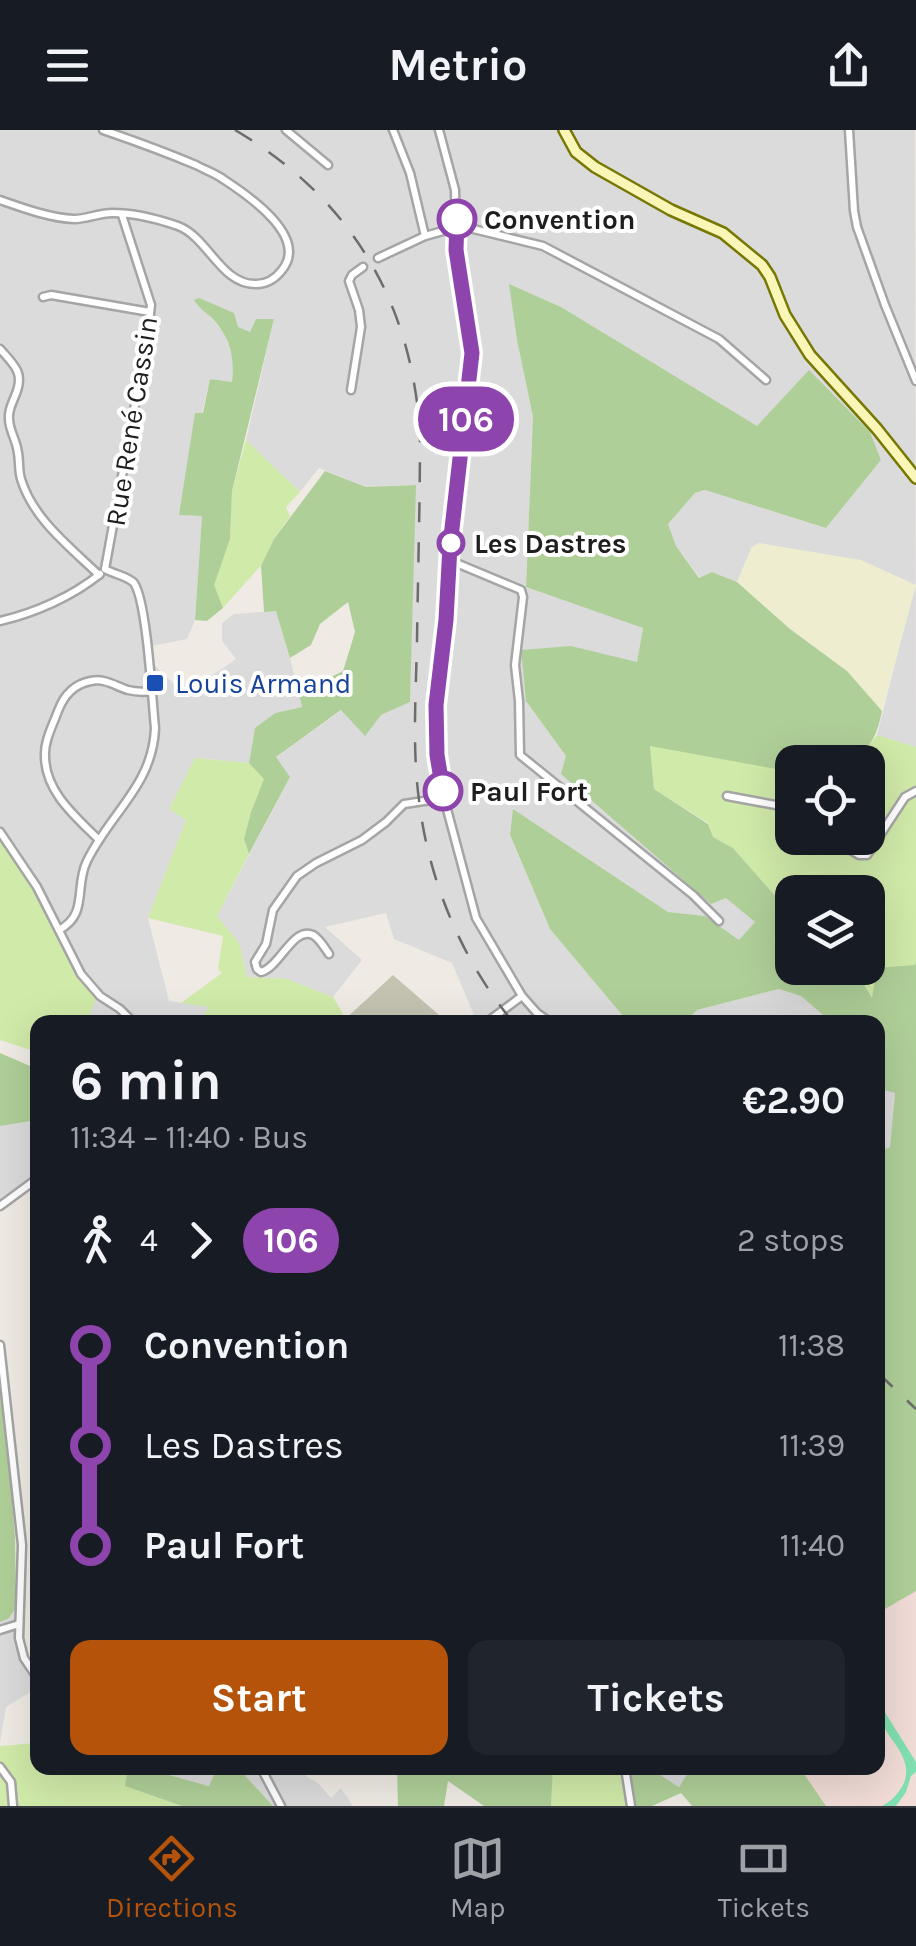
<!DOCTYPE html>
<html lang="en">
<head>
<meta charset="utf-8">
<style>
  :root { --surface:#171b24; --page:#20242c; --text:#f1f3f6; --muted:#9ea1a6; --line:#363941; --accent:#b45309 }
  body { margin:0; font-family:Karla,sans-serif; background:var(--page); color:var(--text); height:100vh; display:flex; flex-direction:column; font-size:38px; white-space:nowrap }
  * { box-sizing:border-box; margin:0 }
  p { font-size:32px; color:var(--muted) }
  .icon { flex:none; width:55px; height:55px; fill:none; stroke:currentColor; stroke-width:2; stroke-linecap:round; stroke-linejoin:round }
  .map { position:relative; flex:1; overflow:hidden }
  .sheet { position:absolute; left:30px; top:885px; width:855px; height:760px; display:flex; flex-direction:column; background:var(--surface); border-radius:20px; box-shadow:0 10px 40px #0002 }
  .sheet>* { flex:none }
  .badge { padding:0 20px; border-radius:32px; font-size:35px; line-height:65px }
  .fabs { position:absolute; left:775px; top:615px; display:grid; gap:20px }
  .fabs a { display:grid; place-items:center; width:110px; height:110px; border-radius:20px; background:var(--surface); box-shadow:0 10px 40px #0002; font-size:50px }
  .map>.badge { position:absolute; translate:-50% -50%; box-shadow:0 0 0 5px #fff }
  .legs { display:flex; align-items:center; gap:15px; height:110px; padding:0 40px; font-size:32px }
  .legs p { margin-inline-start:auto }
  .summary { display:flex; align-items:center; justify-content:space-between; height:170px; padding:0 40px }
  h1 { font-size:55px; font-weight:700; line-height:75px }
  .button { display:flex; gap:20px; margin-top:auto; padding:20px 40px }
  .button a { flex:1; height:115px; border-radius:20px; background:var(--accent); color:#fff; font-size:40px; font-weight:700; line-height:115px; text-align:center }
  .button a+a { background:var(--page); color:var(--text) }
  ul { padding:0 40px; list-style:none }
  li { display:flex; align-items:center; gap:35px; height:100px; font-size:38px }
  li i { display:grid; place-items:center; width:15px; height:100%; margin:0 12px; background:currentColor }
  li i::after { content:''; width:25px; height:25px; margin:-12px; border:8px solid; border-radius:50%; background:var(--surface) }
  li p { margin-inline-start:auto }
  li:first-child i { background:linear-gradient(#0000 50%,currentColor 0) }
  li:last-child i { background:linear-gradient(currentColor 50%,#0000 0) }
  header { display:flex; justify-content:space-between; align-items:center; height:130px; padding:0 40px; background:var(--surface); font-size:45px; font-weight:700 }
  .menu { display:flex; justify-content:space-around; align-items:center; height:140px; border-top:2px solid var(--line); background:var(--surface); font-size:28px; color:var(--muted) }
  .menu a { display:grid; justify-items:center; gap:5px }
  .menu .current { color:var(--accent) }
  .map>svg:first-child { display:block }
</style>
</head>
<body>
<header><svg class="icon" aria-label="menu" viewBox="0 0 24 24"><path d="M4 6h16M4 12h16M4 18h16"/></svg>Metrio<svg class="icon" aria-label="share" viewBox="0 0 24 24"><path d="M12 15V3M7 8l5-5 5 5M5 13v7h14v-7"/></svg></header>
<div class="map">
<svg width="916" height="1676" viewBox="0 0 916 1676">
  <rect width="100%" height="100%" fill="#efebe4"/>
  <g fill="#dcdbdb">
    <path d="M0 0H915L916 617 877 605 915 455 752 417 737 452 712 442 700 448 676 416 668 394 695 363 705 360 826 398 881 330 870 302 809 241 757 297 561 177 510 155 517 210 533 287 526 457 643 497 637 533 571 516 526 571 566 626 755 792 739 811 705 786 668 782 514 680 510 706 550 799 628 892H477L452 833 394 809 386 783 325 797 362 830 333 867 287 849 247 847 239 813 217 786 290 647 275 628 342 580 381 585 410 572 415 355 366 357 319 338 300 362 246 310 274 189 251 203 209 185 224 203 234 230 232 252 210 249 179 385 202 386 195 490 187 509 152 516 153 534 175 555 190 561 236 529 222 511V493L234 484 276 481 283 500 302 577 275 583 255 598 249 633 195 628 169 679 186 690 148 788 169 871 210 877 201 891 87 892 95 869 76 845 36 764 0 710Z"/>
    <path d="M779 859 801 866 831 892H685L697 880Z"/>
    <path d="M878 958 895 962 890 1018 878 1022Z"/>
    <path d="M37 990V1051L0 1079V996Z"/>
    <path d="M16 1478 25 1479 24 1507 28 1527 37 1542V1558L6 1577 0 1612V1492L8 1489Z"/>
    <path d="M144 1638H217L210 1656Z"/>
    <path d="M238 1638H299L306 1646 318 1653 331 1668 341 1658 353 1676H273Z"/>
    <path d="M649 1638H691L679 1657Z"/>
  </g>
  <path fill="#f1dcd7" d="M878 1419 916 1447V1676H776L760 1638H878Z"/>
  <path fill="#c4c2b0" d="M393 845 447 892H342Z"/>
  <path fill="#eeedcf" d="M759 413 861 430 916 455 882 581 847 541 790 499 737 452 752 417Z"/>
  <g fill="#d0eaa9">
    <path d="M246 310 300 362 286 377 290 386 274 409 263 433 223 478 213 455 230 409 232 361Z"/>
    <path d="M877 605 916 617V656L911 666 916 665V835L873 870 854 838H868V762H792V785L733 718 713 707 708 693 654 659 650 615 792 641V708H868V632H841L864 622Z"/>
    <path d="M195 628 249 633 265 649 251 682 244 709 249 724 217 786 239 813 247 847 287 849 333 867 343 884 333 892H198L209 877 181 873 222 843 218 839 223 806 148 788 186 690 169 679Z"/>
    <path d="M0 710 36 764 76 845 96 869 87 892H38L37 922 0 910Z"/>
    <path d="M36 1613 38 1638H128L126 1656 182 1676H0V1616Z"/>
    <path d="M553 1638H621L626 1676H551Z"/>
  </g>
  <g fill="#afcf98">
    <path d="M509 154 561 177 757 296 809 240 870 302 881 330 826 398 705 360 695 363 668 394 676 416 699 448 712 442 737 452 790 499 847 541 882 581C871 639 841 632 792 632V641H787L650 616 654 659 708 694 713 707 733 718 792 785V838H854L872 868 877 838 915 835 916 832V1461L878 1483V1022L890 1017 895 963 878 958V892H831L801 866 779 859 697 880 685 892H628L550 799 510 705 513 679 668 782 705 786 739 810 755 792 726 768 711 774 561 644 566 626 526 571 521 520 571 516 637 532 643 498 526 457 533 287 517 210Z"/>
    <path d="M199 168 234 183 238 197 250 202 256 189H274L232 361 230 409 214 455 223 478 207 491 195 490 202 386 179 385 195 283H203L210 249 232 252C235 227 230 207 212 188 205 182 199 178 194 170Z"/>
    <path d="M325 341 366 357 416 355 410 572 381 585 365 606 341 580 276 627 290 647 249 724 244 709 251 682 264 649 249 633 255 598 275 583 302 577 296 552 313 556 343 541 355 502 348 472 320 494 311 515 290 528 276 481 264 482 261 436 274 409Z"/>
    <path d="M0 923 37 939V990L0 996Z"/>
    <path d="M0 1253 3 1260 15 1407 16 1478 8 1489 0 1492Z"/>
    <path d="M128 1638H144L209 1656 217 1638H238L273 1676H182L125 1656Z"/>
    <path d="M397 1638H553L551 1676H484L448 1651 444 1676H398Z"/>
    <path d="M628 1638H649L679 1657 691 1638H800L826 1676H692L681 1663 652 1676H636Z"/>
  </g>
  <path fill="#81e0b1" d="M878 1571 916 1632V1642L911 1646 906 1662 896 1676H882C892 1671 899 1663 904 1653 914 1626 887 1610 879 1587 877 1583 878 1575 878 1571Z"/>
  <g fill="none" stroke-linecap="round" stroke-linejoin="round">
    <g stroke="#a5a5a5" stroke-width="11">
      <g id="street">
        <path d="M286 0 328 35"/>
        <path d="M393 0 410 43 425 106"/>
        <path d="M439 0 455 60 456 120 472 213 465 298 447 454 446 490 437 560V625L444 668 476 788 522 866 537 883 550 892"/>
        <path d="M849 0 854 81 857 97 885 175 916 251"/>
        <path d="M0 70C23 78 50 88 74 89 87 89 99 83 112 83 132 83 158 89 178 96 208 107 221 155 256 154 267 154 276 148 282 140 309 107 249 66 223 49 215 43 205 40 196 35 165 22 135 11 103 0"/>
        <path d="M378 128 425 106 461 96 543 116 719 209 766 250"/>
        <path d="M43 167 51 165 150 182"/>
        <path d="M0 219C15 236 25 243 15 266 12 274 8 280 9 289 9 299 15 308 17 318 20 329 18 339 21 349 33 389 70 417 99 445"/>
        <path d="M351 260 361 197 359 180 349 151 352 145 363 137"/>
        <path d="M449 430 521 460 523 467 515 535 519 571 520 625 693 765 719 791"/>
        <path d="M105 439 147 209 151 175 122 85"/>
        <path d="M0 491C35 483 73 466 100 444"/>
        <path d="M727 666 781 676 792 683"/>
        <path d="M0 702 37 757 81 844 100 866 120 879 133 892"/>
        <path d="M831 708 859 725H867L905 667 916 661"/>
        <path d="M99 710C76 687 45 662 45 626 44 611 53 595 58 581 64 565 74 554 91 551 105 548 115 556 128 560 136 562 144 562 152 561"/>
        <path d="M59 800C89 784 74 757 87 731 110 683 153 655 155 598 152 570 147 472 134 453 128 446 113 444 105 439"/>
        <path d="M329 824C325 818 319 808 313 805 293 796 280 837 261 842L257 839 255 832 266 814 273 780 297 746 316 733 362 710 386 692 404 674 444 668"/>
        <path d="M487 892 522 866"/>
        <path d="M0 1076 38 1048"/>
        <path d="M0 1215 22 1415 19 1508 24 1528 38 1549"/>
        <path d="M0 1500 19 1494"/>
        <path d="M0 1637 11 1652 13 1676"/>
        <path d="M261 1638 281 1676"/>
        <path d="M625 1638 631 1676"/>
      </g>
    </g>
    <g stroke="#777703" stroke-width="14">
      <path id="secondary" d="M564 0 576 22 595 37 671 80 723 103 762 135 770 147 785 185 810 225 877 299 916 348"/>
    </g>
    <use href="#street" stroke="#fff" stroke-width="6"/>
    <use href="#secondary" stroke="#faf6b7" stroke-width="9"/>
    <g stroke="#6c6c6c" stroke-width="2.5" stroke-dasharray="20 20" stroke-linecap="butt">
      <path d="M235 0C350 68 412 171 420 304 420 373 418 442 417 510 416 563 412 618 419 670 428 749 462 831 513 892"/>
      <path d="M878 1243 916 1279"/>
    </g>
  </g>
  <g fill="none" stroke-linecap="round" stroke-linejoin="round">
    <g stroke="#fff" stroke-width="22">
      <path id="line-1" d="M443 661 437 625 436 575 446 490 450 416 472 223 456 120 457 89"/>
    </g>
    <use href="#line-1" stroke="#8e44ad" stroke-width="15"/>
  </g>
  <g fill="#fff" stroke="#8e44ad" stroke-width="5">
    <circle cx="457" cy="89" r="18"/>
    <circle cx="451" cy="413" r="12"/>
    <circle cx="443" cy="661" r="18"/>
  </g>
  <rect fill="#1a4fb4" stroke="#fff" stroke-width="4" x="145" y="543" width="20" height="20" rx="5"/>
  <g text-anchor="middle" stroke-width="8" stroke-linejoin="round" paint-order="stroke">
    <g font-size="28" font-weight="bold" fill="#1e1e1e" stroke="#fff" text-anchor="start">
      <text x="484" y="99">Convention</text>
      <text x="474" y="423">Les Dastres</text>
      <text x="470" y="671">Paul Fort</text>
    </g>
    <g font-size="28" fill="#1e1e1e" stroke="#fff">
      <text transform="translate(131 291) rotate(-81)" y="10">Rue René Cassin</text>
    </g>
    <g font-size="28" fill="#164399" stroke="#fff" text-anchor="start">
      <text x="175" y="563">Louis Armand</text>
    </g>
  </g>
</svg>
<div class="fabs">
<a><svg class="icon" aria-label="locate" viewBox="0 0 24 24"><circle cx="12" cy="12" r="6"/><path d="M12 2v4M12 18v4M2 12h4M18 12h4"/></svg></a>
<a><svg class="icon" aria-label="layers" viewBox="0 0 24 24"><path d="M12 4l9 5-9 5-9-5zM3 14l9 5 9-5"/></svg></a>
</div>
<b class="badge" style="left:466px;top:289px;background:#8e44ad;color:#fff">106</b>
<section class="sheet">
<div class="summary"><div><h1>6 min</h1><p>11:34 – 11:40 · Bus</p></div><b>€2.90</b></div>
<div class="legs"><svg class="icon" aria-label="walk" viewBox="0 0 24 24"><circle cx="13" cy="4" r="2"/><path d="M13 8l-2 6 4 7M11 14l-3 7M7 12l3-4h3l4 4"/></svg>4<svg class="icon" aria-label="forward" viewBox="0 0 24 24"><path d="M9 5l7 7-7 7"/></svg><b class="badge" style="background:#8e44ad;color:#fff">106</b><p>2 stops</p></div>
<ul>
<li><i style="color:#8e44ad"></i><b>Convention</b><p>11:38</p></li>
<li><i style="color:#8e44ad"></i><span>Les Dastres</span><p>11:39</p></li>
<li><i style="color:#8e44ad"></i><b>Paul Fort</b><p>11:40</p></li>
</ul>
<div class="button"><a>Start</a><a>Tickets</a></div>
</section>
</div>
<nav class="menu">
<a class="current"><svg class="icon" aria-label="directions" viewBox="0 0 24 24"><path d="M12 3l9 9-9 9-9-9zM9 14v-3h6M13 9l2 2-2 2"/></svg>Directions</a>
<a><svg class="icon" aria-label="map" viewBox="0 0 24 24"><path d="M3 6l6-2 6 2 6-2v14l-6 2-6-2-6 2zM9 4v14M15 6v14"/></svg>Map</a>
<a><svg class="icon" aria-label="tickets" viewBox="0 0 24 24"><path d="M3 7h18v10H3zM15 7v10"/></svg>Tickets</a>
</nav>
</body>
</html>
